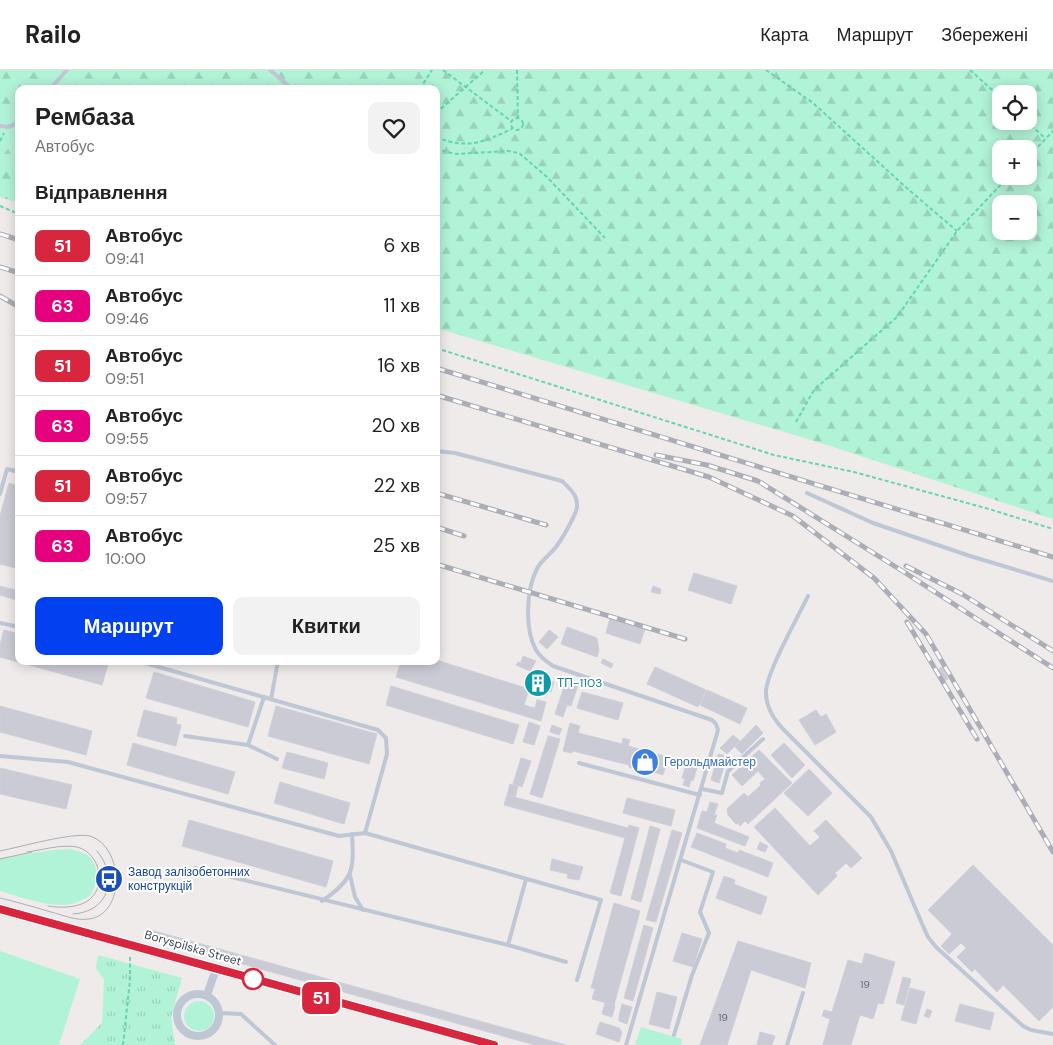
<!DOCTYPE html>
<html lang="uk">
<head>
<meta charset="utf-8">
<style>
  :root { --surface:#fff; --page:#f2f2f2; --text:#222; --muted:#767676; --line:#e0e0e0; --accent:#0341f0 }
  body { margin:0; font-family:"DM Sans",sans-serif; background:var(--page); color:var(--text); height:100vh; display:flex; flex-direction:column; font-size:19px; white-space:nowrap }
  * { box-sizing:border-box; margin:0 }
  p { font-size:16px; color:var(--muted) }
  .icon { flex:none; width:28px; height:28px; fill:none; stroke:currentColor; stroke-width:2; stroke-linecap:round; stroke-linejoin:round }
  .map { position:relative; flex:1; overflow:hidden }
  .sheet { position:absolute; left:15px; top:15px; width:425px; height:580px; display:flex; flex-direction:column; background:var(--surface); border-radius:10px; box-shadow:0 2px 12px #0003 }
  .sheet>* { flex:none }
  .badge { padding:0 10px; border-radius:8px; font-size:18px; line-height:32px }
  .controls { position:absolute; left:992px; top:15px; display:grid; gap:10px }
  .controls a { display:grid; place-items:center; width:45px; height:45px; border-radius:10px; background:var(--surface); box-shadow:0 2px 12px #0003; font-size:25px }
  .map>.badge { position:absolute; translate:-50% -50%; box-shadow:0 0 0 2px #fff }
  h2 { padding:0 20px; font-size:19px; line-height:45px }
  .round { display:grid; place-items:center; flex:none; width:52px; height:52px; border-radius:10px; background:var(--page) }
  .head { display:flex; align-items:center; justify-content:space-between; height:85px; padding:0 20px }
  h1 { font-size:24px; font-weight:800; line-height:38px }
  .button { display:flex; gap:10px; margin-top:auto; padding:10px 20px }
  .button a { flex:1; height:58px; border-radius:10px; background:var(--accent); color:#fff; font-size:20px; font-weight:800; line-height:58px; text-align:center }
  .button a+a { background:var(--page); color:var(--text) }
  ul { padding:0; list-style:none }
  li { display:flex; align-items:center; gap:15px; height:60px; padding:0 20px; border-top:1px solid var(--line) }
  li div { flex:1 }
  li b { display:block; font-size:19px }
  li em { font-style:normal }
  li .badge { min-width:55px; font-weight:700; text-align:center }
  header { display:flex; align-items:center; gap:30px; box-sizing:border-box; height:70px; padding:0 25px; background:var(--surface); border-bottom:1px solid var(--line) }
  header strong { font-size:24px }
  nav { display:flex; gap:28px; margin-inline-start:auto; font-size:18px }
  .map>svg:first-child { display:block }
</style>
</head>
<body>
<header>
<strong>Railo</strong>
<nav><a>Карта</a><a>Маршрут</a><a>Збережені</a></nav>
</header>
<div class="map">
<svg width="1053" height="975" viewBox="0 0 1053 975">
  <defs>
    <pattern id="forest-firs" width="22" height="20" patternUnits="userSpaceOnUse" patternTransform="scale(1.25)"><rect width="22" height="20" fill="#b1f3d6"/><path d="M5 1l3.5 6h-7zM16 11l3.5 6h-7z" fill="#99d2ba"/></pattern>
    <pattern id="park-tufts" width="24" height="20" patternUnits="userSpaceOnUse" patternTransform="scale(1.25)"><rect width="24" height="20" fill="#b1f3d6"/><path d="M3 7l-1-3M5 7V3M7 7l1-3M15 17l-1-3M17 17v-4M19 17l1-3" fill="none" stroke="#99d2ba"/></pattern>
  </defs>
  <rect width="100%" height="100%" fill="#eeebea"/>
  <g fill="#b1f3d6">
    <path d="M55 0H80L63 19H37Z"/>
    <path d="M19 38V67L0 88V57Z"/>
    <path d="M71 779C76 781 83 782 87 785 101 795 97 814 90 826 84 829 77 833 71 834 50 838 20 827 0 821V788L54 780Z"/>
    <path d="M0 881 80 909 59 975H0Z"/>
    <circle cx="199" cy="946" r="15"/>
    <path d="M641 957 682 969 681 975H635Z"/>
  </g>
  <g fill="url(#forest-firs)" fill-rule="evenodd">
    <path d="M0 0H55L37 19H19V38L0 57Z"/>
    <path d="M80 0H1053V449L818 372 436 258V19H63ZM1001 24H1029V51H1001ZM1001 79H1029V106H1001ZM1001 134H1029V161H1001Z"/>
    <path d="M19 67V133L0 127V88Z"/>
  </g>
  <path fill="url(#park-tufts)" d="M98 885 182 908 171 947 175 975H80L102 953 104 910 96 898Z"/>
  <g fill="#cacbd4" stroke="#cecfd8">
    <path d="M9 413 19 416V484L15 498 0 494V446Z"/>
    <path d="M694 503 737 516 731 534 688 520Z"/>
    <path d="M0 516 19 521V531L0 525Z"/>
    <path d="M653 516 661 519 660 524 651 522Z"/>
    <path d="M610 548 645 559 640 574 606 563Z"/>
    <path d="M567 557 597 568 599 581 597 587 561 574Z"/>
    <path d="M4 560 19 564V591H109L102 615 0 587V574Z"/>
    <path d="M549 560 558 567 547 579 539 572Z"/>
    <path d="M523 586 536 591 530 601 516 595 518 592 521 593Z"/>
    <path d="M603 589 613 594 611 598 601 593Z"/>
    <path d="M436 590 529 619 524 635 535 638 537 630 546 632 541 651 396 607 401 591Z"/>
    <path d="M655 597 706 620 698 637 647 614Z"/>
    <path d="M942 597 948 609 943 612 936 601Z"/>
    <path d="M154 602 255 632 248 657 146 628Z"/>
    <path d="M534 607 545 610 543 619 531 616Z"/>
    <path d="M547 610 554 612 551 622 544 620Z"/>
    <path d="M566 611 578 615 571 636 559 632Z"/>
    <path d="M391 616 519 655 513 674 386 635Z"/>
    <path d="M707 620 747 638 740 654 700 635Z"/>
    <path d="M582 622 623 633 618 650 577 638Z"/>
    <path d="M559 632 567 635 563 647 555 644Z"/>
    <path d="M0 636 92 661 86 685 0 662Z"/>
    <path d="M276 636 377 664 369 694 268 666Z"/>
    <path d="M144 640 177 648 176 654 181 655 176 676 137 666Z"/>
    <path d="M816 640 821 647 826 644 836 662 815 675 799 650Z"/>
    <path d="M529 652 540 656 534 675 523 672Z"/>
    <path d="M570 653 580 656 578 663 622 674 623 668 630 670 628 676 668 687 663 705 647 700V702L629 697V695L573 681 572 683 563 681Z"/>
    <path d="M552 655 562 659 559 665 550 662Z"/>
    <path d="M756 655 763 663 742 684 735 677Z"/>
    <path d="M733 665 740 671 727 684 720 678Z"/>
    <path d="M548 666 560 669 542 728 530 724Z"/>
    <path d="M133 673 235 702 228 724 127 695Z"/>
    <path d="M784 673 805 695 792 708 771 685Z"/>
    <path d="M759 680 792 713 748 754 745 751 740 756 738 753 736 754 728 745 727 739 744 723 748 727 761 715 760 713 765 709 758 701 742 716 732 705Z"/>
    <path d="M287 682 328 693 324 709 282 698Z"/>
    <path d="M718 684 727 686 719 713 711 710Z"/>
    <path d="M521 688 531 691 522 717 513 714Z"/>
    <path d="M687 691 698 694 693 711 691 710 689 717 683 715 685 709 682 708Z"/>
    <path d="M0 698 72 715 66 739 0 724Z"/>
    <path d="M809 699 832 723 808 746 784 723Z"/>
    <path d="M280 712 350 733 344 754 274 733Z"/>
    <path d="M510 714 518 716 515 728 507 725Z"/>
    <path d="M507 725 628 758 629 755 639 758 621 826 610 823 625 768 504 735Z"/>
    <path d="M627 728 675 740 671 756 623 743Z"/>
    <path d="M710 732 718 734 714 745H717L714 753 749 767 745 776 697 758 702 741 707 742Z"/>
    <path d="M775 738 810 776 820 767 814 761 826 750 862 788 851 798 846 793 835 803 837 806 818 825 754 757Z"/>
    <path d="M189 750 333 791 326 817 182 776Z"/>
    <path d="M650 756 660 759 641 832 631 829Z"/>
    <path d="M672 760 682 763 656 852 646 850Z"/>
    <path d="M697 763 726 774 725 778 738 783 739 780 773 793 768 807 691 777Z"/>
    <path d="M760 772 768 776 765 782 757 779Z"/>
    <path d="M552 789 583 797 579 810 567 808 568 804 550 800Z"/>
    <path d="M973 795 1053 875V937L1039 951 1003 915 997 922 975 899 972 902 957 887 966 878 961 873 949 884 941 876 952 864 928 840Z"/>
    <path d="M724 806 735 810 734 814 767 827 761 845 716 828Z"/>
    <path d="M614 833 640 841 614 935 592 929 595 919 591 918Z"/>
    <path d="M644 855 653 858 633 931 624 928Z"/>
    <path d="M147 859 566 975H535L145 867Z"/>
    <path d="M682 863 702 869 693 897 673 891Z"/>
    <path d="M738 871 811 893 805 918 751 900 727 975H700Z"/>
    <path d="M865 883 895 892 883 934 878 933 873 949 860 945 851 975H823L830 949 822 946 824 940 832 942 848 890 862 894Z"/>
    <path d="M903 907 911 909 904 935 896 933Z"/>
    <path d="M910 918 925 922 916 954 901 950Z"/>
    <path d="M657 922 677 927 669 959 649 954Z"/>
    <path d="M605 933 615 936 612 947 602 944Z"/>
    <path d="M622 934 632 937 627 954 619 951V946Z"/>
    <path d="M960 934 994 943 990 960 955 951Z"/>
    <path d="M927 939 932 941 929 948 924 946Z"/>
    <path d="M600 952 619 958 622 962 619 972 596 964Z"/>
    <path d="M760 962 775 966 772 975H757Z"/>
  </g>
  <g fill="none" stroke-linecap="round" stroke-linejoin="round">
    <g stroke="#66d5b1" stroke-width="2" stroke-dasharray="4 2.5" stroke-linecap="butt">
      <path d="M443 0 511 51"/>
      <path d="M517 0 518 48"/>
      <path d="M766 0 813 33 909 120 957 161"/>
      <path d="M970 0 1001 28"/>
      <path d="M420 19 432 0"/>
      <path d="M436 43 485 0"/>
      <circle cx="517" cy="54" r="6"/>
      <path d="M1026 51 1045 68"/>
      <path d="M436 67C468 80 483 72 512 59"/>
      <path d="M0 71 4 63"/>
      <path d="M436 79 456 84 508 81 519 83 547 107 605 168"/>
      <path d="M1029 86 1053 61"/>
      <path d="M0 136 19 144"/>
      <path d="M436 278 774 385 854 402 989 439 1053 459"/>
      <path d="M796 352 814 320 897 247 957 161 1009 106"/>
      <path d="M123 975 130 910V887"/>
    </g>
    <g stroke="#bfc7d5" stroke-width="4">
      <path d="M270 0 292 19"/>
      <path d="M50 19 67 0"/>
      <path d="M0 56 8 57 19 53"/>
      <path d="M436 381 455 383 562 411C569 418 578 425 577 436 577 441 574 446 572 450 567 460 562 469 556 477 551 483 545 488 540 494 526 514 524 559 536 580 540 587 547 592 553 596L712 650 716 654 718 660 626 975"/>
      <path d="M807 423 873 453 970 486 1053 511"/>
      <path d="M0 424 7 399 19 402"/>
      <path d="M18 515 19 510"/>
      <path d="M808 526C798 547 765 605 766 623 766 637 773 648 782 658L871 747 891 781 923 856 928 867 936 877 1023 956 1031 960 1053 964"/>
      <path d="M0 553 19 557"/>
      <path d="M138 591 378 660 386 668 387 684 365 763"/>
      <path d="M271 629 278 591"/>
      <path d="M185 666 248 675 277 689"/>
      <path d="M248 675 264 627"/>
      <path d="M0 686 68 692 339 766 365 763 601 830 577 910"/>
      <path d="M579 693 700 725"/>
      <path d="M702 719 722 723 728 701 763 669"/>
      <path d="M195 798 508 875 566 892"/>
      <path d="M350 805 355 827 363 840"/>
      <path d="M322 831C354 809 354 800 352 764"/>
      <path d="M508 875 526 809"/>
      <path d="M220 943 241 944 275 975"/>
      <path d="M674 965 692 905 709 863 700 842 713 802 681 790"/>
      <path d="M787 975 803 923"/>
    </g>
    <g stroke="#bfc7d5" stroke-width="8">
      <circle cx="198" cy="945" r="21"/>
      <path d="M207 925 216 899"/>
    </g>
    <path stroke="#bac3d7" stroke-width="11" d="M0 839 494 975"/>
    <g stroke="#acaeb7" stroke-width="1">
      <path d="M0 781C20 777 73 762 90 766 124 777 126 844 89 849 76 851 63 845 51 842 34 837 17 832 0 828"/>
      <path d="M27 782C43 780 61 774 77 777 101 783 108 819 86 832 75 838 60 838 48 836"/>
      <path d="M0 789 32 782"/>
      <path d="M73 844C109 842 119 807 97 781"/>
    </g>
    <g stroke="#acaeb7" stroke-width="5">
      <g id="rail">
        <path d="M0 164 19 170"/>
        <path d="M0 197 19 203"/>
        <path d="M0 226 19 237"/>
        <path d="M436 298 1053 487"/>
        <path d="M436 325 709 407 793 446 874 508 926 564 1053 782"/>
        <path d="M656 385 707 395 758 411 904 502 1053 598"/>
        <path d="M436 423 546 455"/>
        <path d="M436 457 464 466"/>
        <path d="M436 494 685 569"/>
        <path d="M906 496 962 524 1053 581"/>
        <path d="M907 552 977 669"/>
      </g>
    </g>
    <use href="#rail" stroke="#fff" stroke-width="3" stroke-dasharray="9" stroke-linecap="butt"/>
  </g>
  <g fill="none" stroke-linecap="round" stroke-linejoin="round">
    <g stroke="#fff" stroke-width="11">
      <path id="line" d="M0 839 494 975"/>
    </g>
    <use href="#line" stroke="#d7263d" stroke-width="8"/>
  </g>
  <defs>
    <g id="building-disc" transform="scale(1.4375)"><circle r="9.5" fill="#0f9aa8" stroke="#fff"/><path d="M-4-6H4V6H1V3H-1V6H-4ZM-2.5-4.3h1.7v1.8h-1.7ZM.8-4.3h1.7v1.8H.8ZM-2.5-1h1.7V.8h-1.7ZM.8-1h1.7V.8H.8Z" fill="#fff"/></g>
    <g id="shop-disc" transform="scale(1.4375)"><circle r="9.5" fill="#3f7fe0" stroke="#fff"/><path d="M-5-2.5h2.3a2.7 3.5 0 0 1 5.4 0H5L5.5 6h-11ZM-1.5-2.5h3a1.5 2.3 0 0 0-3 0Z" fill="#fff"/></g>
    <g id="bus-disc" transform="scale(1.4375)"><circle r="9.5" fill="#1a4fb4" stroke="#fff"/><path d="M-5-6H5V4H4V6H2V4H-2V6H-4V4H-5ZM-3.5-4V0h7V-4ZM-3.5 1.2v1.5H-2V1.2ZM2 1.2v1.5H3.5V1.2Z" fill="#fff"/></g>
  </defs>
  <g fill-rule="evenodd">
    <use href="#building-disc" x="538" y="613"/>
    <use href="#shop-disc" x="645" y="692"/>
    <use href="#bus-disc" x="109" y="809"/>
  </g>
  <circle fill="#fff" stroke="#d7263d" stroke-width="2.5" cx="253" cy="909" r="10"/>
  <g text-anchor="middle" stroke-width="4" stroke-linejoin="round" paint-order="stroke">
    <g font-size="10" fill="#636a78">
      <text x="865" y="918">19</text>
      <text x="723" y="951">19</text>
    </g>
    <g font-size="12" fill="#0d838f" stroke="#fff" text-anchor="start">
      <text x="557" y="617">ТП-1103</text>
    </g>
    <g font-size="12" fill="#366cbe" stroke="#fff" text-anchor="start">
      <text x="664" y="696">Герольдмайстер</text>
    </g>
    <g font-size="12" fill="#164399" stroke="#fff" text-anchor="start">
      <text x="128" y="806">Завод залізобетонних<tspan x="128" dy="14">конструкцій</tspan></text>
    </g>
    <g font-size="12" fill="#414a5a" stroke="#fff">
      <text transform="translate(193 878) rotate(16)" y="4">Boryspilska Street</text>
    </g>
  </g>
</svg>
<div class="controls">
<a><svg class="icon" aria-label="locate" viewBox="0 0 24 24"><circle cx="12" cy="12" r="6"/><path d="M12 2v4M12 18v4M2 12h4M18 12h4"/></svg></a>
<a>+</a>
<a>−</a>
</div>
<b class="badge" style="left:321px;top:928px;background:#d7263d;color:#fff">51</b>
<section class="sheet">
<div class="head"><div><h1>Рембаза</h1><p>Автобус</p></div><a class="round"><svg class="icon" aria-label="heart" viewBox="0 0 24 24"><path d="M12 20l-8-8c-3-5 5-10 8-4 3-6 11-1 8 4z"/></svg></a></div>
<h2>Відправлення</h2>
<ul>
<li><span class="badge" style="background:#d7263d;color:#fff">51</span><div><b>Автобус</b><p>09:41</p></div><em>6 хв</em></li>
<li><span class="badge" style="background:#e6007e;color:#fff">63</span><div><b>Автобус</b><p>09:46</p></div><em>11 хв</em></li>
<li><span class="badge" style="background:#d7263d;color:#fff">51</span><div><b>Автобус</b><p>09:51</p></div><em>16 хв</em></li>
<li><span class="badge" style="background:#e6007e;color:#fff">63</span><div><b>Автобус</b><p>09:55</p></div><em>20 хв</em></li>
<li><span class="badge" style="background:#d7263d;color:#fff">51</span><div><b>Автобус</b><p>09:57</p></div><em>22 хв</em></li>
<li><span class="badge" style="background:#e6007e;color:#fff">63</span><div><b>Автобус</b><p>10:00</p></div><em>25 хв</em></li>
</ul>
<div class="button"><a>Маршрут</a><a>Квитки</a></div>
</section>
</div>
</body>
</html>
